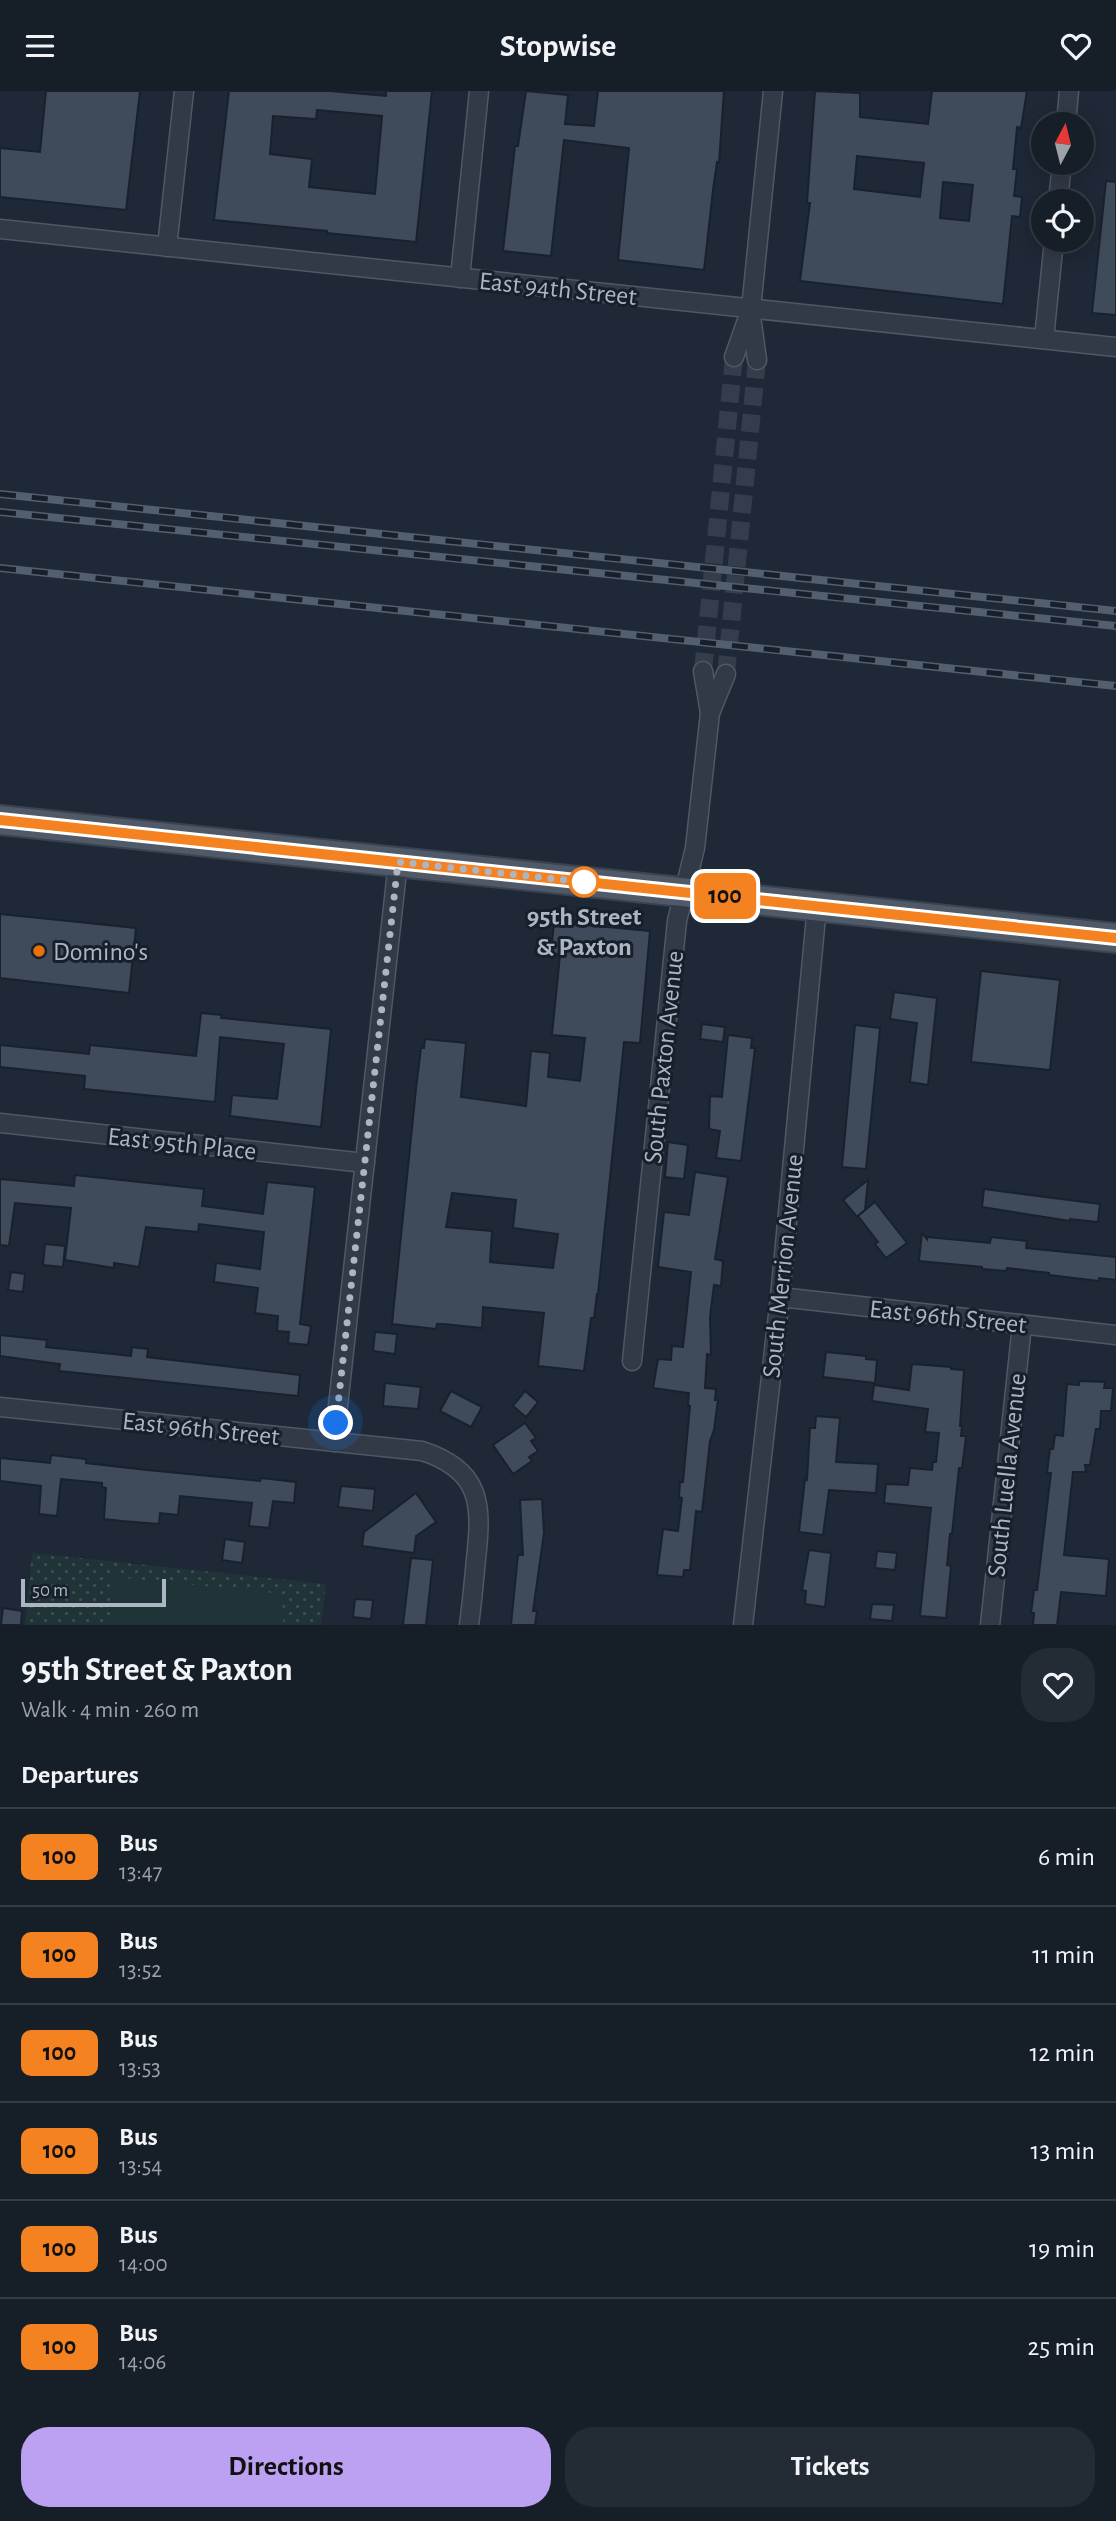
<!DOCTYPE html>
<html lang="en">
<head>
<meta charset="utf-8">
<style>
  :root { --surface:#161e28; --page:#232b34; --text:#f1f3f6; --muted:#9ea2a8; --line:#353c45; --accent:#bca0f2 }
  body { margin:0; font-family:"Alegreya Sans",sans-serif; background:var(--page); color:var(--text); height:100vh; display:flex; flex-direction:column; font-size:26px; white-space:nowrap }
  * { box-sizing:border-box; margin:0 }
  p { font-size:23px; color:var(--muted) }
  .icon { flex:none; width:38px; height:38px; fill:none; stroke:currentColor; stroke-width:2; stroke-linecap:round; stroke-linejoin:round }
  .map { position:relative; height:1534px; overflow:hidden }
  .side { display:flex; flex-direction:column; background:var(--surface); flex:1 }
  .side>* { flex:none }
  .badge { padding:0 14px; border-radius:10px; font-size:24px; line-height:46px }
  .needle { width:46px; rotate:7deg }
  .controls { position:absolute; left:1031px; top:21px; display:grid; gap:14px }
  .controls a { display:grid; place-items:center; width:63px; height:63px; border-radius:50%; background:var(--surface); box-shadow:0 4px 18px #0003,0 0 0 2px var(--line); font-size:35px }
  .scale { position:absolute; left:21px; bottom:18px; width:145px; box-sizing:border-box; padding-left:7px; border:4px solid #abb5c4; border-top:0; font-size:19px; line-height:24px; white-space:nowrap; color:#abb5c4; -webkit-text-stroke:5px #171f2b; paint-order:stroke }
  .you { position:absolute; width:35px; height:35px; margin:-18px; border:5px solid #fff; border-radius:50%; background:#1a73e8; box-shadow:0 0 0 10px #1a73e833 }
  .map>.badge { position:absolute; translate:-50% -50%; box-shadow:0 0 0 4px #fff }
  h2 { padding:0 21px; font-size:26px; line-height:63px }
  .round { display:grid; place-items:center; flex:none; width:74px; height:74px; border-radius:28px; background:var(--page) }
  .head { display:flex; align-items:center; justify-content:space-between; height:119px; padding:0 21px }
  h1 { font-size:33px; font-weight:700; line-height:52px }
  .primary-button { display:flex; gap:14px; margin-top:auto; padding:14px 21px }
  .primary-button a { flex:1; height:80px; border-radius:28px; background:var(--accent); color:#111; font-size:28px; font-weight:700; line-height:80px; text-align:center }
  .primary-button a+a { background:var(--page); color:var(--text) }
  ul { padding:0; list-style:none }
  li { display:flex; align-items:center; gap:21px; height:98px; padding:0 21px; border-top:2px solid var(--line) }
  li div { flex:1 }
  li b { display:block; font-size:26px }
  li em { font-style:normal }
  li .badge { min-width:77px; font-weight:700; text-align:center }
  header { display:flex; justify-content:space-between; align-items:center; height:91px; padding:0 21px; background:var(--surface); font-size:32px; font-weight:700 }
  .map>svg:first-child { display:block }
</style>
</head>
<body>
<header><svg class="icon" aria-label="menu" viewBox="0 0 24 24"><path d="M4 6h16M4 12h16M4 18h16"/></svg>Stopwise<svg class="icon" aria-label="heart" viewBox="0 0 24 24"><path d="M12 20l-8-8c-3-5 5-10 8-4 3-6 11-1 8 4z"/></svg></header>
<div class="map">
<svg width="1116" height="1534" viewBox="0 0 1116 1534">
  <defs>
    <pattern id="park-dots" width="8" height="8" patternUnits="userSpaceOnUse" patternTransform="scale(1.75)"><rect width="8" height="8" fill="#203437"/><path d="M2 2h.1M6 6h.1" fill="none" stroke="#3e4f52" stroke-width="1.8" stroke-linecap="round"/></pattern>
  </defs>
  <rect width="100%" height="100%" fill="#1e2836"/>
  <path fill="url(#park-dots)" d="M32 1462 326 1493 321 1534H25Z"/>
  <path fill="#203437" d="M113 1486 274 1502 284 1518 283 1534H110Z"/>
  <g fill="#3f4b5b" stroke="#19212d" stroke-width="2" fill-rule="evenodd">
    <path d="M46 0H140L126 119 0 106V57L40 61Z"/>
    <path d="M229 0H330L386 5V0H432L416 151 327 142V140L214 129ZM317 19 382 25 375 103 309 96 312 68 270 63 273 25 316 28Z"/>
    <path d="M526 0 568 4 565 33 594 35 598 0H724L719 72 717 71 713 99 704 179 618 169 629 57 564 49 551 165 503 160 515 55H518Z"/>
    <path d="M815 0 860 2V26L928 33 932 0H1027L1021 37 1017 36 1013 78H1017L1014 105 1022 106 1020 126 1012 125 1003 213 800 190 810 112H807ZM857 65 924 72 920 106 854 98ZM943 91 973 94 969 130 940 127Z"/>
    <path d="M1106 90 1116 91V224L1092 222Z"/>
    <path d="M0 823 136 837 129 902 0 887Z"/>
    <path d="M554 831 650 840 640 952 624 951 598 1203H597L594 1227H591L584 1280 538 1275 544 1222 483 1216 482 1237 444 1233H437L436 1238 392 1233 416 998 421 957H424L425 948 466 952 461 1006 526 1015 531 960 550 962 548 986 580 990 585 947 552 944 560 864 551 863ZM452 1102 516 1109 513 1137 558 1143 553 1177 490 1171 492 1140 446 1136Z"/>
    <path d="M981 880 1060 889 1050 979 971 971Z"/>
    <path d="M894 901 937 907 928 994 910 991 917 932 890 928Z"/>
    <path d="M201 922 222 924 221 927 331 938 321 1036 230 1025 232 1004 277 1008 284 953 220 946 215 1011 84 998 85 985 0 976V954L89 963 90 954 196 965Z"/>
    <path d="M702 933 725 936 723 951 700 948Z"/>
    <path d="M855 934 880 937 866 1078 842 1076Z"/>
    <path d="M728 944 752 947 751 957H755L741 1070 716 1067 720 1040 709 1038 710 1005 722 1006Z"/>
    <path d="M668 1051 688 1054 684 1088 665 1086Z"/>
    <path d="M695 1081 728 1086 715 1168 723 1170 721 1195 714 1194 710 1226 711 1264 707 1263 705 1297 716 1298 715 1309H718L714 1339 710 1350 702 1421 696 1420 690 1479H684L683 1486 657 1484 663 1438 678 1440 682 1407 679 1406 680 1391H683L690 1315 688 1314 689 1302 653 1297 658 1268 671 1269 672 1255 683 1256 691 1181 658 1176 664 1121 689 1124Z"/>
    <path d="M75 1084 204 1098 202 1115 263 1123 267 1091 315 1096 300 1233 311 1235 308 1254 288 1252 289 1241 277 1240 278 1225 255 1222 258 1197 214 1191 216 1172 260 1178 264 1141 199 1133 198 1141 146 1136 139 1176 114 1172V1177L65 1169 71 1117 15 1112 9 1155 0 1154V1088L74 1095Z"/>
    <path d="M868 1089 865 1119 857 1126 843 1109Z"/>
    <path d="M984 1098 1100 1113 1098 1131 1070 1128V1130L982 1116Z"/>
    <path d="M875 1111 907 1152 886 1167 875 1153 878 1151 858 1125Z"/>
    <path d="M922 1142 927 1148V1146L990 1152 991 1146 1027 1150 1026 1157 1116 1166V1189L1099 1187V1190L1049 1184V1182L1007 1177 1006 1180 982 1178V1176L919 1170Z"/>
    <path d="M45 1153 65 1155 63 1176 43 1174Z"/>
    <path d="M11 1181 25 1183 23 1201 8 1199Z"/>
    <path d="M375 1241 397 1243 395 1263 373 1260Z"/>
    <path d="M0 1244 47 1249 46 1256 131 1265 132 1256 148 1258 147 1266 300 1284 298 1305 59 1280 60 1273 0 1265Z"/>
    <path d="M826 1261 866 1265V1268L877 1269 875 1292 823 1286Z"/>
    <path d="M912 1273 951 1276V1278L964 1279 960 1335H962L961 1345H966L965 1354 962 1377H959L952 1443H950L947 1474 951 1475 946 1527 920 1525 931 1417 884 1412 886 1393 908 1394 910 1377 932 1379 933 1371H936L939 1342 925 1341 928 1318 872 1310 874 1294 909 1299Z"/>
    <path d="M1079 1290 1105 1291 1104 1297H1113L1111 1320H1101L1100 1338H1096L1090 1374H1085L1086 1381H1073L1064 1464 1109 1468 1106 1505 1061 1501 1057 1534H1033L1034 1522H1031L1034 1499H1037L1051 1382H1047L1050 1358H1053L1055 1344 1063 1345 1067 1293 1079 1294Z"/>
    <path d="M385 1292 421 1296 418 1318 383 1315Z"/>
    <path d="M451 1300 482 1316 471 1336 440 1320Z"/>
    <path d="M525 1300 538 1311 526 1326 513 1315Z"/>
    <path d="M816 1325 840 1327 836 1371 878 1373 876 1402 829 1399 823 1444 799 1441 805 1388 807 1389 810 1337H815Z"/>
    <path d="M525 1332 536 1347 531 1350 538 1360 529 1366 532 1370 513 1383 493 1354Z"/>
    <path d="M51 1364 86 1368V1372L147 1379 260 1390 261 1387 296 1391 294 1412 273 1410 269 1437 249 1435 252 1412 180 1405 178 1424 160 1422 159 1433 122 1430 104 1428 106 1397 102 1396V1392L61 1388 57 1425 39 1423 41 1395 0 1390V1367L50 1372Z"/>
    <path d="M341 1395 375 1398 373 1420 338 1416Z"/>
    <path d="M416 1402 436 1431 416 1445 414 1462 362 1455 364 1441Z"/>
    <path d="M542 1408 544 1442 533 1520H537L535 1534H511L518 1464H523L520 1409Z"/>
    <path d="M225 1448 245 1451 242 1472 222 1469Z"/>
    <path d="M809 1459 831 1462 825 1516 805 1513 806 1500 802 1499Z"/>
    <path d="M877 1460 897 1462 895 1479 875 1477Z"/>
    <path d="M411 1467 433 1469 426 1534H403Z"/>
    <path d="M355 1508 373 1509 371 1528 353 1526Z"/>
    <path d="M872 1513 894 1514 892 1530 870 1528Z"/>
    <path d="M3 1517 22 1520 21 1534H1Z"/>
  </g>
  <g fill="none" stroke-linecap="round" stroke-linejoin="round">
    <g stroke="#333d4b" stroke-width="18" stroke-dasharray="18 9" stroke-linecap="butt">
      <path d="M703 580 734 266"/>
      <path d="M726 583 757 269"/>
    </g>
    <g stroke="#4f5865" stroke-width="21">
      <g id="street">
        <path d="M1066 33 1069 0"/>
        <path d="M1058 110 1062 72"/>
        <path d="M0 138 1116 256"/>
        <path d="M167 156 184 0"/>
        <path d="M460 187 479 0"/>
        <path d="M751 225 757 269"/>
        <path d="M1044 248 1054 149"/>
        <path d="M734 266 751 218 773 0"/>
        <path d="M710 622 726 583"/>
        <path d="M0 1032 365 1072"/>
        <path d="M780 1206 1116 1244"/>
        <path d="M632 1270 677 830 695 757 710 622 703 580"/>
        <path d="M0 1316 422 1360C482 1379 482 1414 476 1468 474 1490 472 1512 469 1534"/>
        <path d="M334 1351 398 771"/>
        <path d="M743 1534 780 1206 817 815"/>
        <path d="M990 1534 1022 1234"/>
      </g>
    </g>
    <g stroke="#3b4350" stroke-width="32">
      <path id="primary" d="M0 729 1116 847"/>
    </g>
    <use href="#street" stroke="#323a47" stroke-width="18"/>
    <use href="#primary" stroke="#4f5967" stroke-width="28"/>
    <g stroke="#535e6e" stroke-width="8">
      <g id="rail">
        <path d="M0 403 1116 520"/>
        <path d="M0 421 1116 535"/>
        <path d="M0 477 1116 595"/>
      </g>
    </g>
    <use href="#rail" stroke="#171f2b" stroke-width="5" stroke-dasharray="16" stroke-linecap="butt"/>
  </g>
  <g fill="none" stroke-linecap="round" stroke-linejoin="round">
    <g stroke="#fff" stroke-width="16">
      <path id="line" d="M0 729 1116 847"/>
    </g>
    <use href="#line" stroke="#f58220" stroke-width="10"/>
    <path stroke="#abb5c4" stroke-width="7" stroke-dasharray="0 12.6" d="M336 1332 398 771 584 791"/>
  </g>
  <circle fill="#fff" stroke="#f58220" stroke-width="3.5" cx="584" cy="791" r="14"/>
  <circle fill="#e8710a" stroke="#171f2b" stroke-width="2.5" cx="39" cy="860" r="7"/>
  <g text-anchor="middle" stroke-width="6" stroke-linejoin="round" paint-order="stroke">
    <g font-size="26" fill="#abb5c4" stroke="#171f2b">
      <text transform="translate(558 197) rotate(6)" y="9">East 94th Street</text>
      <text transform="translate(663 966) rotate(-84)" y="9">South Paxton Avenue</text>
      <text transform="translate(182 1052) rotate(6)" y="9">East 95th Place</text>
      <text transform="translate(782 1175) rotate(-84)" y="9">South Merrion Avenue</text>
      <text transform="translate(948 1225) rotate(6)" y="9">East 96th Street</text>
      <text transform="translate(201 1337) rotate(6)" y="9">East 96th Street</text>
      <text transform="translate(1006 1384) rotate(-84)" y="9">South Luella Avenue</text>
    </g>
    <g font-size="26" font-weight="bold" fill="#abb5c4" stroke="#171f2b">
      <text x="584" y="834">95th Street<tspan x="584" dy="30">&amp; Paxton</tspan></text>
    </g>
    <g font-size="26" fill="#abb5c4" stroke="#171f2b" text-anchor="start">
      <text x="53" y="869">Domino's</text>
    </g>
  </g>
</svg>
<div class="controls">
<a><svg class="needle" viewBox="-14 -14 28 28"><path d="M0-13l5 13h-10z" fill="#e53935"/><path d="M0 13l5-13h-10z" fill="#9ea2a8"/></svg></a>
<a><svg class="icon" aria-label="locate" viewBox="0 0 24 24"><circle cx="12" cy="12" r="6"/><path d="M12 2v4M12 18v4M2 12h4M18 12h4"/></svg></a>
</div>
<div class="scale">50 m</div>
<div class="you" style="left:336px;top:1332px"></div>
<b class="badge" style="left:725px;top:805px;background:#f58220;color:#111">100</b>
</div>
<section class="side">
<div class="head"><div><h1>95th Street &amp; Paxton</h1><p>Walk · 4 min · 260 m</p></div><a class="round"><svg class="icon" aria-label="heart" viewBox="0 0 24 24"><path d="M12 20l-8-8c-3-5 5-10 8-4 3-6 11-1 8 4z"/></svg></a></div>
<h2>Departures</h2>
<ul>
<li><span class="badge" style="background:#f58220;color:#111">100</span><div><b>Bus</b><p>13:47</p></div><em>6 min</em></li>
<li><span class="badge" style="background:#f58220;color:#111">100</span><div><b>Bus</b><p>13:52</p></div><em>11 min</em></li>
<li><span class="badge" style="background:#f58220;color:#111">100</span><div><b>Bus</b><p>13:53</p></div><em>12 min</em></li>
<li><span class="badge" style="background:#f58220;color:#111">100</span><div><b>Bus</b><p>13:54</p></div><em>13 min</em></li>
<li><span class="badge" style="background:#f58220;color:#111">100</span><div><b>Bus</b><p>14:00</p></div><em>19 min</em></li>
<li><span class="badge" style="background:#f58220;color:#111">100</span><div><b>Bus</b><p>14:06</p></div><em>25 min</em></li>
</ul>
<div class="primary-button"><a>Directions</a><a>Tickets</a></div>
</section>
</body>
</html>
